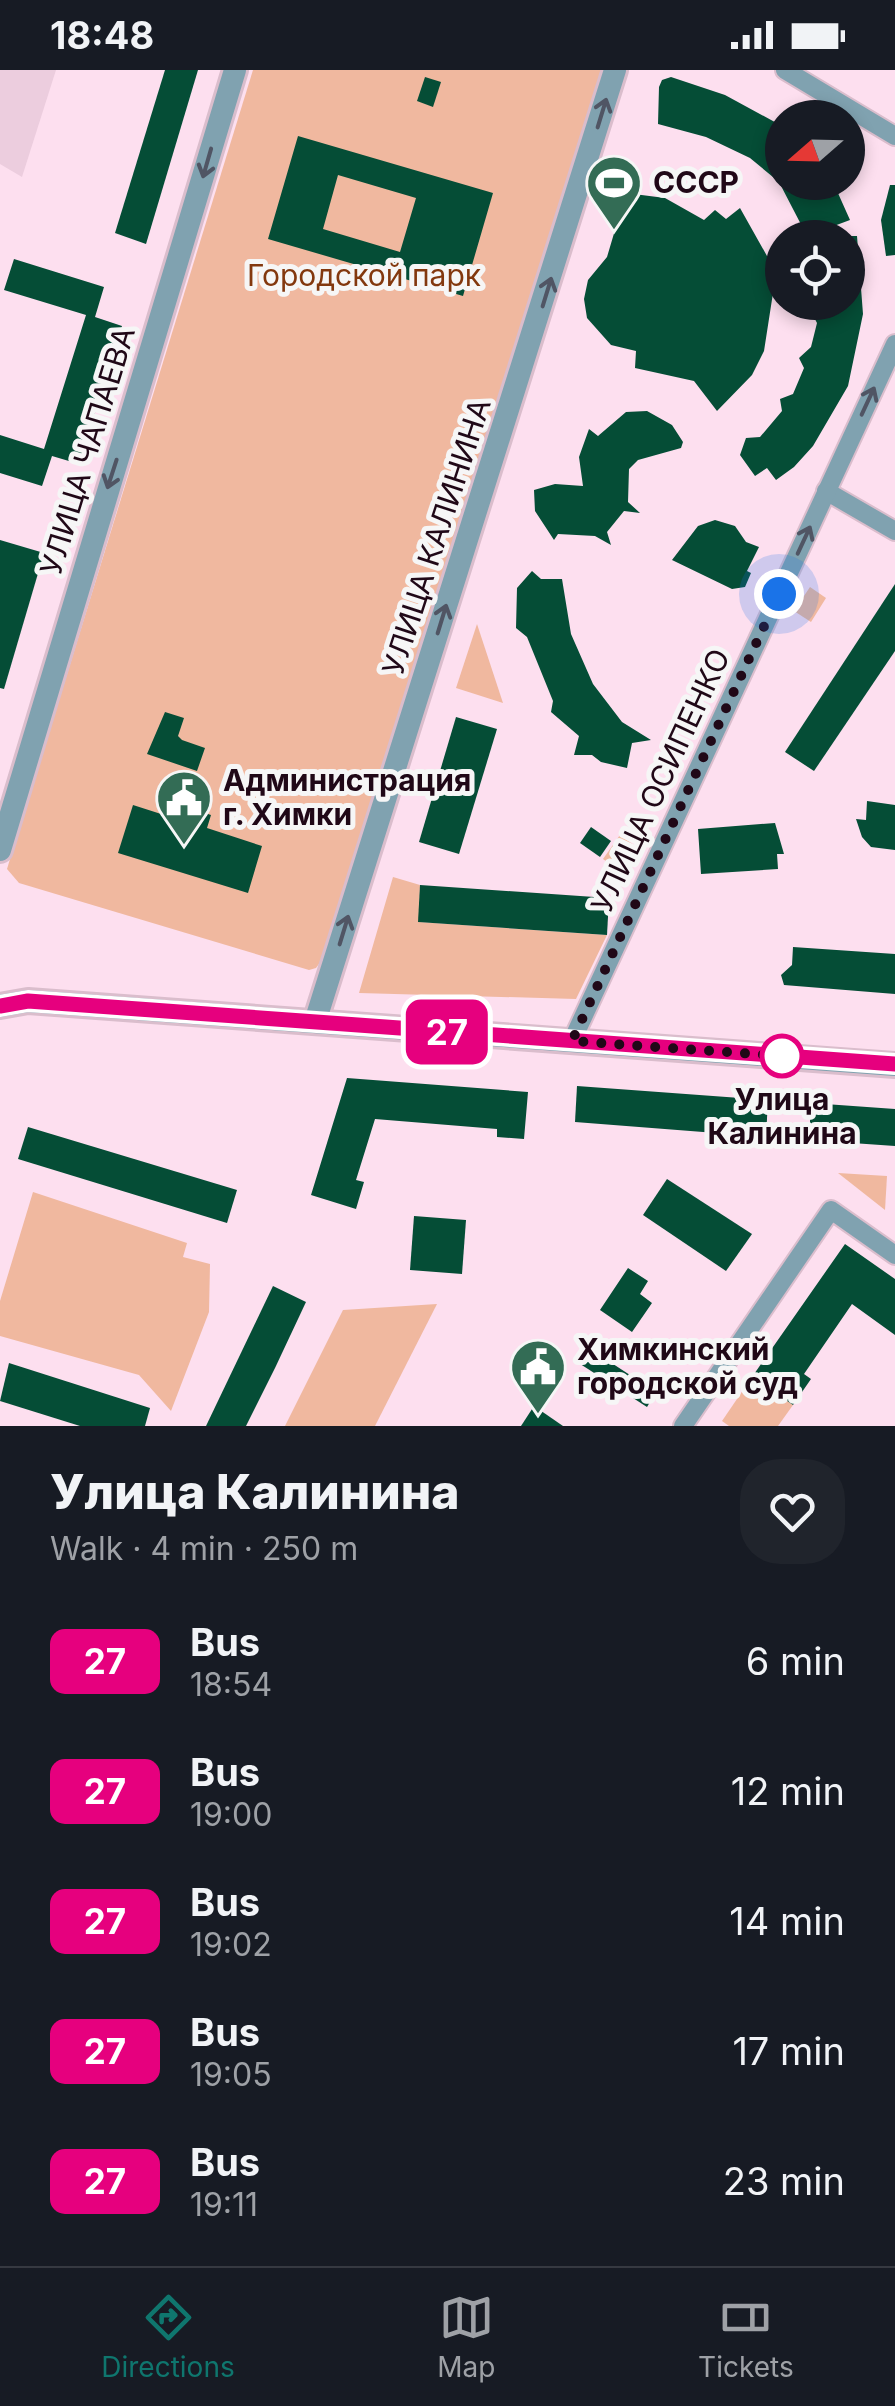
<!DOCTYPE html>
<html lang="en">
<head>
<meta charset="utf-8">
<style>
  :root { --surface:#171b24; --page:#20242c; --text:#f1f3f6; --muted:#9ea1a6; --line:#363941; --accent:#0f766e }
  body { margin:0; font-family:Inter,sans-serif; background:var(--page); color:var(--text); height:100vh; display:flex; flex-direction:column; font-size:38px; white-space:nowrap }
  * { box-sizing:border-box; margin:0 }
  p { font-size:32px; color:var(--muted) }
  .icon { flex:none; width:55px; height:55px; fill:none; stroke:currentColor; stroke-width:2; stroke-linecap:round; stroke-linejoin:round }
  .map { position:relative; height:1356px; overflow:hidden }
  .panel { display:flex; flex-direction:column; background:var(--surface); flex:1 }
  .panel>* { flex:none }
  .badge { padding:0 20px; border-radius:15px; font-size:35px; line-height:65px }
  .needle { width:65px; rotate:250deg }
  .tools { position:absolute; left:765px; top:30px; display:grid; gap:20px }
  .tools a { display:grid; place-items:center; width:100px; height:100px; border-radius:50%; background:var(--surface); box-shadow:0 5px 15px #0003; font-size:50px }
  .you { position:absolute; width:50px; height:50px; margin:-25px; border:8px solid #fff; border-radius:50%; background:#1a73e8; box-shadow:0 0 0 15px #1a73e833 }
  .map>.badge { position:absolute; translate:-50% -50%; box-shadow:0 0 0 5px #fff }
  .round { display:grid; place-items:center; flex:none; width:105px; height:105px; border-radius:40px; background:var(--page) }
  .headline { display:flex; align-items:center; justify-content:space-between; height:170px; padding:0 50px }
  h1 { font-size:48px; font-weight:800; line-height:75px }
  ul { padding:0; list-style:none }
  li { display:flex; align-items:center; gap:30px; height:130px; padding:0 50px }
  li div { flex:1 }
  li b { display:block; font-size:38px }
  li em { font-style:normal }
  li .badge { min-width:110px; font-weight:700; text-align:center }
  .status { display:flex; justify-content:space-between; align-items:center; height:70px; padding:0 50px; background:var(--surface); direction:ltr }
  .status svg { height:28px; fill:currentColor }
  .tabs { display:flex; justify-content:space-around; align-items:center; height:140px; border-top:2px solid var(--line); background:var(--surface); font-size:28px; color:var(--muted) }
  .tabs a { display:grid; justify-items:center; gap:5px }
  .tabs .selected { color:var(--accent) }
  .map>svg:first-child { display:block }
</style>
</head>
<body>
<div class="status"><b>18:48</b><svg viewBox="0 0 49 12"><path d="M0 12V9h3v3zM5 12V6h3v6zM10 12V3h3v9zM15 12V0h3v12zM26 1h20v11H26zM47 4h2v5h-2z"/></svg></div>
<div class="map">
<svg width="895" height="1356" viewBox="0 0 895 1356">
  <rect width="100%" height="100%" fill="#fddfef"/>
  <path fill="#eccdde" d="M0 0H56L22 107 0 94Z"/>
  <g fill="#f0b89f">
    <path d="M253 0H605L325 886 316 898 309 900 19 813 7 799Z"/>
    <path d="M810 517 826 528 811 552 794 541Z"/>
    <path d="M477 554 503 633 456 618Z"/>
    <path d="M620 765 635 776 618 800 603 789Z"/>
    <path d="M393 807 420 815 419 852 607 865 576 929 359 923Z"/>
    <path d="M838 1103 887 1106 885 1140Z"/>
    <path d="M33 1122 187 1173 183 1187 210 1194 209 1242 171 1341 139 1305 0 1266V1231Z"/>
    <path d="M437 1234 375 1356H285L343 1240Z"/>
    <path d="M752 1307 793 1335 778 1356H729L722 1351Z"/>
  </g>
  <g fill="#054d36" fill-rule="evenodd">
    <path d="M165 0H198L146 174 115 163Z"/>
    <path d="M425 7 441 12 433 37 417 31Z"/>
    <path d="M671 7 725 25 782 56V112H833L850 150 807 166 779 112 750 88 706 67 658 54 659 17 662 10Z"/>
    <path d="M298 66 493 123 463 226 268 169ZM338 105 416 128 400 182 323 159Z"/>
    <path d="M890 115H895V185L886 186 881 150Z"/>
    <path d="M626 123 665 128 704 150 715 140 726 149 740 138 767 186 773 223 764 281 752 305 717 341 694 311 635 298 636 281 611 275 587 248 584 229 588 210 607 187Z"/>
    <path d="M848 166H857L863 244 848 316 813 376 794 397 776 410 767 398 755 406 740 385 746 368 760 367 782 341 780 329 793 324 804 298 799 288 811 277 817 253 806 232H848Z"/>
    <path d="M14 189 104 217 95 247 122 256 79 394 52 386 42 416 0 403V365L44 379 86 245 4 220Z"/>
    <path d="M647 341 672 355 683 372 681 378 638 390 629 399 628 432 640 443 624 441 607 462 611 475 595 466 558 464 554 470 535 441 534 420 555 414 583 416 579 387 589 359 598 366 626 342Z"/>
    <path d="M715 450 735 456 746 472 759 477 747 501 751 503 745 517 732 519 672 490 698 456Z"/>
    <path d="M0 470 44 483 4 619 0 618Z"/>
    <path d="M532 501 541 509H562L571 564 593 614 622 652 651 670 632 673 627 698 601 692 592 685H574L579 666 551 642 553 631 527 567 516 558 517 518Z"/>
    <path d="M895 514V581L814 701 785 682Z"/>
    <path d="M165 642 184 648 178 666 182 670 205 678 197 701 147 684Z"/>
    <path d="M456 647 497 659 459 784 419 772Z"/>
    <path d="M867 731 895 735V780L871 777 862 767 856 749 866 750Z"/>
    <path d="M133 735 186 752 190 738 211 745 207 758 262 776 248 823 118 783Z"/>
    <path d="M775 753 784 784H777L778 799 701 804 698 759Z"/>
    <path d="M591 757 611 771 600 787 580 773Z"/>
    <path d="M420 815 609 828 607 865 418 852Z"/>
    <path d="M793 877 895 884V924L784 915 781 905 792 895Z"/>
    <path d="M347 1008 528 1022 524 1069 497 1067V1059L375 1049 356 1110 364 1112 356 1139 311 1125Z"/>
    <path d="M577 1016 768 1030 766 1067 575 1052Z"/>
    <path d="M811 1033 895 1039V1076L809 1070Z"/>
    <path d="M28 1057 237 1120 227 1153 18 1089Z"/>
    <path d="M667 1109 752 1164 726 1201 643 1145Z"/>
    <path d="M414 1146 466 1150 462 1204 410 1200Z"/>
    <path d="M845 1174 895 1209V1265L852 1234 804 1304 811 1309 793 1335 752 1307Z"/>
    <path d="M628 1198 648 1211 640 1224 652 1233 632 1262 600 1240Z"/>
    <path d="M273 1216 306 1232 275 1298 246 1356H206Z"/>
    <path d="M584 1275 656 1322 647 1337 574 1290Z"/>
    <path d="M9 1293 150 1338 145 1356H80L0 1331Z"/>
    <path d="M534 1336 563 1356H521Z"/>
  </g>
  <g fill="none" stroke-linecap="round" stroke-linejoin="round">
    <g stroke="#dabdcc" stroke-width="22">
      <g id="minor">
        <path d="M785 0 895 66"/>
        <path d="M826 421 895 461"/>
        <path d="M572 971 895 274"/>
        <path d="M683 1356 831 1140 895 1185"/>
      </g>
    </g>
    <g stroke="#dabdcc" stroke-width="28">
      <g id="tertiary">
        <path d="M0 780 235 0"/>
        <path d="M0 936 28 931 895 995"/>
        <path d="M315 952 615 0"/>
      </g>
    </g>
    <use href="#minor" stroke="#80a2b0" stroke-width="18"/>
    <use href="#tertiary" stroke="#80a2b0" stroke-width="22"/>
  </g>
  <defs><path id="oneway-shaft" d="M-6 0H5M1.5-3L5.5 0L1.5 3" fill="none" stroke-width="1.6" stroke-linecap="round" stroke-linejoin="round" transform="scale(2.5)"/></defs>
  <g stroke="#505564">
    <use href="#oneway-shaft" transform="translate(602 43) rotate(-73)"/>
    <use href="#oneway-shaft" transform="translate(207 93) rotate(106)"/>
    <use href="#oneway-shaft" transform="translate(547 222) rotate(-73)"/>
    <use href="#oneway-shaft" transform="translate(868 331) rotate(-65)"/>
    <use href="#oneway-shaft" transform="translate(112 404) rotate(108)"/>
    <use href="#oneway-shaft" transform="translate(804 470) rotate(-65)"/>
    <use href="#oneway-shaft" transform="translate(442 549) rotate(-73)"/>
    <use href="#oneway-shaft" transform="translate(344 860) rotate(-73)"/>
  </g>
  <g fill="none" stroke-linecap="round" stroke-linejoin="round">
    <g stroke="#fff" stroke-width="22">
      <path id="line" d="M0 936 28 931 895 994"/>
    </g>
    <use href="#line" stroke="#e6007e" stroke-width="15"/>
    <path stroke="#200817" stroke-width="10" stroke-dasharray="0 18" d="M779 524 572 971 782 986"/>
  </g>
  <defs>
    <g id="stadium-pin" transform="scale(2.875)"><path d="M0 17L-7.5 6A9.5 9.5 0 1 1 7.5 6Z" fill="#336c55" stroke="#f6f6f6"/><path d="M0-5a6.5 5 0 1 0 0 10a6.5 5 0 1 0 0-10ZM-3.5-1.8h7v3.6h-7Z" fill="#fff"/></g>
    <g id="civic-pin" transform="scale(2.875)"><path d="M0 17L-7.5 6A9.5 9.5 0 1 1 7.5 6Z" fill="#336c55" stroke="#f6f6f6"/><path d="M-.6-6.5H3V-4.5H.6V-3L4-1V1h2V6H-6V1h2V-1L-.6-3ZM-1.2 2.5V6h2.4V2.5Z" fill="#fff"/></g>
  </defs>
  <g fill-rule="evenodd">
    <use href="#stadium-pin" x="614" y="113"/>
    <use href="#civic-pin" x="184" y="728"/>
    <use href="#civic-pin" x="538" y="1297"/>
  </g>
  <circle fill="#fff" stroke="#e6007e" stroke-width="5" cx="782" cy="986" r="20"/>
  <g text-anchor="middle" stroke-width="10" stroke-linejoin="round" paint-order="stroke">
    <g font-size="30" font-weight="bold" fill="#200817" stroke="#f6f6f6" text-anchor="start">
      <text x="653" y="123">СССР</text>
      <text x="223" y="721">Администрация<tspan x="223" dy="34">г. Химки</tspan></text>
      <text x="577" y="1290">Химкинский<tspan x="577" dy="34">городской суд</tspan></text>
    </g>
    <g font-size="30" fill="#83380e" stroke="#f6f6f6">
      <text x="364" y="216">Городской парк</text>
    </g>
    <g font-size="30" fill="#200817" stroke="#f6f6f6">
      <text transform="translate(88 381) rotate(-73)" y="10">УЛИЦА ЧАПАЕВА</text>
      <text transform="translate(437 467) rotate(-72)" y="10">УЛИЦА КАЛИНИНА</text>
      <text transform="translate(661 711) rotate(-65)" y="10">УЛИЦА ОСИПЕНКО</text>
    </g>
    <g font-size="30" font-weight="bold" fill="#200817" stroke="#f6f6f6">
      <text x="782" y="1040">Улица<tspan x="782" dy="34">Калинина</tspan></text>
    </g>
  </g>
</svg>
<div class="tools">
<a><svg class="needle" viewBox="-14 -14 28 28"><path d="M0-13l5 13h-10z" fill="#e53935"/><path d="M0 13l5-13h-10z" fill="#9ea1a6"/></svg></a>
<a><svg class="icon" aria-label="locate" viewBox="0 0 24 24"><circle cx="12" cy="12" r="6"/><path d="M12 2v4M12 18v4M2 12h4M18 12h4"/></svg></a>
</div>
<div class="you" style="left:779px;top:524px"></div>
<b class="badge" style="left:447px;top:962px;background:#e6007e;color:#fff">27</b>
</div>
<section class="panel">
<div class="headline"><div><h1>Улица Калинина</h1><p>Walk · 4 min · 250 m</p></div><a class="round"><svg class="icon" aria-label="heart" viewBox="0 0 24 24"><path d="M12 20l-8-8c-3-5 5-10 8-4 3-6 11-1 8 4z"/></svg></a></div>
<ul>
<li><span class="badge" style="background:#e6007e;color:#fff">27</span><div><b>Bus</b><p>18:54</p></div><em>6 min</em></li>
<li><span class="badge" style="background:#e6007e;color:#fff">27</span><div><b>Bus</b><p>19:00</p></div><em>12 min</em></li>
<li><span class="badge" style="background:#e6007e;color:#fff">27</span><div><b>Bus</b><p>19:02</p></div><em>14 min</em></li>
<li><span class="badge" style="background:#e6007e;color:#fff">27</span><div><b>Bus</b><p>19:05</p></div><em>17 min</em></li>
<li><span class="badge" style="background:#e6007e;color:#fff">27</span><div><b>Bus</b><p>19:11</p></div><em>23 min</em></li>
</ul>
</section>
<nav class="tabs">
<a class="selected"><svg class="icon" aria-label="directions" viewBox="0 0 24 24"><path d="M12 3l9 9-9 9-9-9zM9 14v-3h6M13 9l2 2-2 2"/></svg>Directions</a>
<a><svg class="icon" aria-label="map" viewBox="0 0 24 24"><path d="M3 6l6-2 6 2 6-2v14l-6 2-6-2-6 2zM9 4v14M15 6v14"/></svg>Map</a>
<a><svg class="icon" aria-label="tickets" viewBox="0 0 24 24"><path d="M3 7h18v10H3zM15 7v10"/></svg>Tickets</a>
</nav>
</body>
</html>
